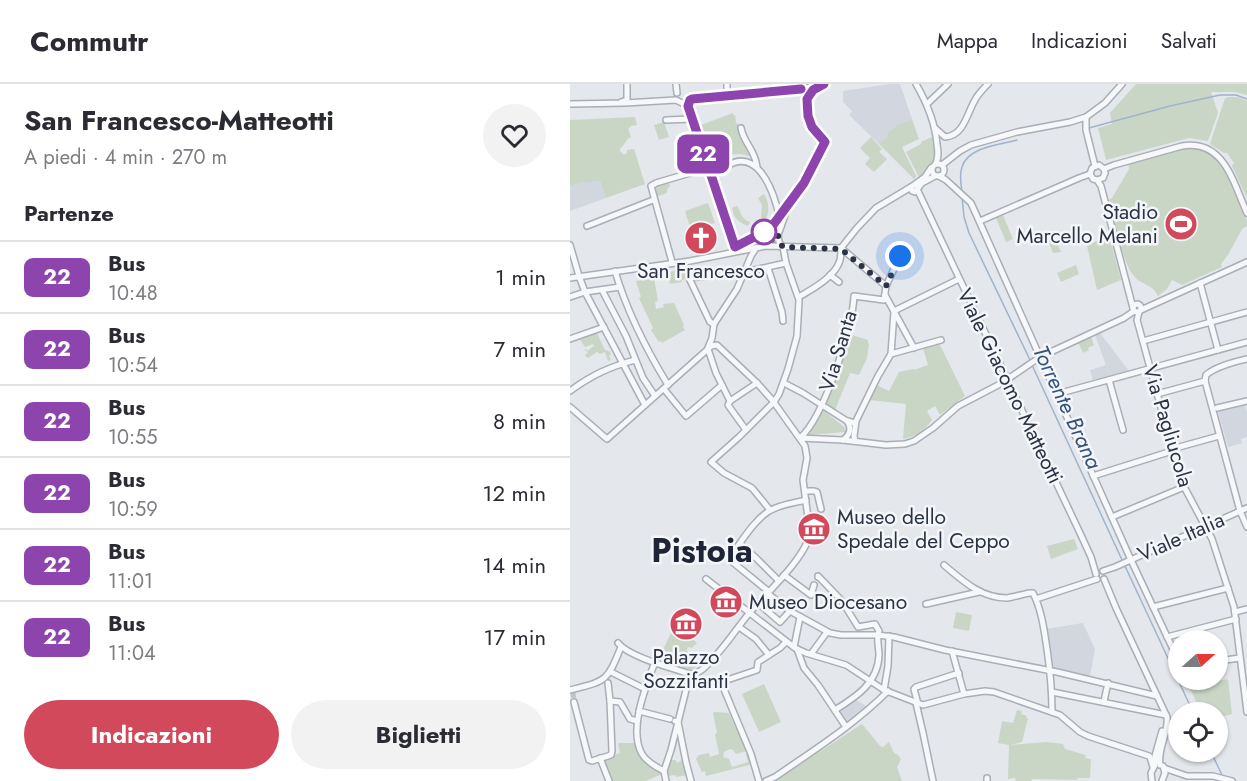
<!DOCTYPE html>
<html lang="it">
<head>
<meta charset="utf-8">
<style>
  :root { --surface:#fff; --page:#f2f2f3; --text:#2b2b33; --muted:#7c7c81; --line:#e1e1e2; --accent:#d1495b }
  body { margin:0; font-family:Jost,sans-serif; background:var(--page); color:var(--text); height:100vh; display:flex; flex-direction:column; font-size:22px; white-space:nowrap }
  * { box-sizing:border-box; margin:0 }
  p { font-size:20px; color:var(--muted) }
  .icon { flex:none; width:33px; height:33px; fill:none; stroke:currentColor; stroke-width:2; stroke-linecap:round; stroke-linejoin:round }
  .map { position:relative; flex:1; overflow:hidden }
  .panel { display:flex; flex-direction:column; background:var(--surface); width:570px }
  .panel>* { flex:none }
  .badge { padding:0 12px; border-radius:9px; font-size:21px; line-height:39px }
  .needle { width:39px; rotate:69deg }
  .fabs { position:absolute; left:598px; top:546px; display:grid; gap:12px }
  .fabs a { display:grid; place-items:center; width:60px; height:60px; border-radius:50%; background:var(--surface); box-shadow:0 2px 4px #0004; font-size:30px }
  .you { position:absolute; width:30px; height:30px; margin:-15px; border:4px solid #fff; border-radius:50%; background:#1a73e8; box-shadow:0 0 0 9px #1a73e833 }
  .map>.badge { position:absolute; translate:-50% -50%; box-shadow:0 0 0 3px #fff }
  h2 { padding:0 24px; font-size:22px; line-height:54px }
  .round { display:grid; place-items:center; flex:none; width:63px; height:63px; border-radius:32px; background:var(--page) }
  .overview { display:flex; align-items:center; justify-content:space-between; height:102px; padding:0 24px }
  h1 { font-size:28px; font-weight:700; line-height:45px }
  .cta { display:flex; gap:12px; margin-top:auto; padding:12px 24px }
  .cta a { flex:1; height:69px; border-radius:36px; background:var(--accent); color:#fff; font-size:24px; font-weight:700; line-height:69px; text-align:center }
  .cta a+a { background:var(--page); color:var(--text) }
  ul { padding:0; list-style:none }
  li { display:flex; align-items:center; gap:18px; height:72px; padding:0 24px; border-top:2px solid var(--line) }
  li div { flex:1 }
  li b { display:block; font-size:22px }
  li em { font-style:normal }
  li .badge { min-width:66px; font-weight:700; text-align:center }
  header { display:flex; align-items:center; gap:36px; box-sizing:border-box; height:84px; padding:0 30px; background:var(--surface); border-bottom:2px solid var(--line) }
  header strong { font-size:28px }
  nav { display:flex; gap:33px; margin-inline-start:auto; font-size:21px }
  main { display:flex; flex:1; min-height:0 }
  .map>svg:first-child { display:block }
</style>
</head>
<body>
<header>
<strong>Commutr</strong>
<nav><a>Mappa</a><a>Indicazioni</a><a>Salvati</a></nav>
</header>
<main>
<section class="panel">
<div class="overview"><div><h1>San Francesco-Matteotti</h1><p>A piedi · 4 min · 270 m</p></div><a class="round"><svg class="icon" aria-label="heart" viewBox="0 0 24 24"><path d="M12 20l-8-8c-3-5 5-10 8-4 3-6 11-1 8 4z"/></svg></a></div>
<h2>Partenze</h2>
<ul>
<li><span class="badge" style="background:#8e44ad;color:#fff">22</span><div><b>Bus</b><p>10:48</p></div><em>1 min</em></li>
<li><span class="badge" style="background:#8e44ad;color:#fff">22</span><div><b>Bus</b><p>10:54</p></div><em>7 min</em></li>
<li><span class="badge" style="background:#8e44ad;color:#fff">22</span><div><b>Bus</b><p>10:55</p></div><em>8 min</em></li>
<li><span class="badge" style="background:#8e44ad;color:#fff">22</span><div><b>Bus</b><p>10:59</p></div><em>12 min</em></li>
<li><span class="badge" style="background:#8e44ad;color:#fff">22</span><div><b>Bus</b><p>11:01</p></div><em>14 min</em></li>
<li><span class="badge" style="background:#8e44ad;color:#fff">22</span><div><b>Bus</b><p>11:04</p></div><em>17 min</em></li>
</ul>
<div class="cta"><a>Indicazioni</a><a>Biglietti</a></div>
</section>
<div class="map">
<svg width="677" height="697" viewBox="0 0 677 697">
  <rect width="100%" height="100%" fill="#e4e7ec"/>
  <g fill="#d2d6de">
    <path d="M320 0H330L342 35 329 40 318 53 309 60 279 31 282 27 273 18V7Z"/>
    <path d="M30 97 36 114 0 127V102L9 99Z"/>
    <path d="M530 249 546 270 559 287 523 296 520 286 536 281 525 251Z"/>
    <path d="M675 321 677 329V353L671 355 672 359 658 363 648 328Z"/>
    <path d="M513 539 525 565 520 592 485 585 481 581 476 545Z"/>
    <path d="M285 615 299 624 276 640 267 627Z"/>
  </g>
  <g fill="#c9d6c5">
    <path d="M566 0H677V11L664 8H641L648 29 638 57 619 54 536 76 528 44 542 40 540 29Z"/>
    <path d="M660 13H668L677 17V114L662 82 664 79 657 69H654L640 60 655 14Z"/>
    <path d="M163 29V31H165L166 39 169 41 171 51 182 68 179 72C165 68 152 70 149 86L143 88 128 42Z"/>
    <path d="M65 33 67 41 61 42 58 45 61 53C55 56 55 61 50 65V67L54 71 57 69V66L64 65 75 100 36 114 30 97 9 99 0 102V36Z"/>
    <path d="M342 35 349 55 332 63 346 92 344 95 309 60 318 53V49L329 40Z"/>
    <path d="M94 38 99 53 89 56 84 41Z"/>
    <path d="M364 52 366 72 362 85 350 95 336 68 351 60V58Z"/>
    <path d="M301 53 312 65 309 68 317 75 304 88 295 80 300 74 290 64Z"/>
    <path d="M622 64C630 65 638 68 644 73 660 86 669 119 677 137V142L672 145 658 171 651 180 652 183 612 201 602 196 597 205 588 212C583 200 571 201 564 192 552 178 544 135 539 116L542 114 559 85 558 79 604 67Z"/>
    <path d="M99 98 100 102 97 105V109L86 113 85 102Z"/>
    <path d="M194 110C199 117 200 130 195 136L191 133 192 121 188 114Z"/>
    <path d="M138 119 145 139 121 146 115 127Z"/>
    <path d="M167 122C171 128 171 135 180 138L178 142C170 139 163 134 162 124Z"/>
    <path d="M433 131 443 155 436 158 426 134Z"/>
    <path d="M482 148 491 168 483 169 476 151Z"/>
    <path d="M539 151 551 196 527 206 517 162Z"/>
    <path d="M114 181 117 195 112 196V198L100 200 98 189 110 184V182Z"/>
    <path d="M506 181 509 190 491 198 487 189Z"/>
    <path d="M84 194 88 217 85 218 86 225 94 223 93 220 104 219 114 241 113 243 115 246 92 259 91 257 89 258 81 246 83 244 69 214 71 213 66 197Z"/>
    <path d="M26 247 35 266 39 267 41 270 39 272 41 276 38 277 35 268 30 270 27 268 18 274 16 273 15 271 18 269 14 265H16L17 267 24 262 23 260 15 263 9 254Z"/>
    <path d="M279 250 298 256V259L299 260 297 274 289 291 280 289 265 326 254 321Z"/>
    <path d="M521 253 524 261 518 264 519 266 513 269 508 258Z"/>
    <path d="M369 259 395 312 370 331 365 322 357 327 362 336C355 346 345 353 333 355L336 320 299 316 307 301 319 307 329 288 343 285 344 286 358 281 353 264Z"/>
    <path d="M252 325 274 343 275 346V348L239 351Z"/>
    <path d="M504 455 508 465 481 475 477 462Z"/>
    <path d="M386 528 402 531 399 547 383 544Z"/>
    <path d="M106 544 116 554 119 552 127 559 122 564 119 563 116 566 118 568 116 572 127 582 122 586 116 587 88 576 102 547Z"/>
    <path d="M658 595 662 630 648 634V628H631L616 596H643L644 598Z"/>
    <path d="M194 600 211 638 189 648 172 610Z"/>
    <path d="M447 626 452 627 451 630 457 632 456 634H458L452 658 440 661 476 658 493 660 495 665 516 671 515 674 521 675 520 694H508L507 696 462 695 461 697H446L445 694 438 695 439 661 428 659 432 637 443 639Z"/>
    <path d="M145 628 159 629 177 667 166 670 163 666 160 665 154 668 153 673 159 675 162 683 178 678 176 670 178 669 183 680 136 692 135 687 132 688 126 675 129 671 139 669 140 673 149 670 145 650 147 649 143 629Z"/>
    <path d="M292 640 310 662 313 663 319 658 324 669 328 671 331 675 327 683 332 697H205Z"/>
    <path d="M48 659H66C69 675 79 679 92 688V690L76 697H41L32 675 50 669Z"/>
    <path d="M114 675 118 691 106 693 105 691 98 692 97 686 99 676H106L107 679Z"/>
  </g>
  <g fill="none" stroke-linecap="round" stroke-linejoin="round">
    <g stroke="#9fb4cc" stroke-width="1.5">
      <path d="M519 44 600 22 650 11H666L677 15"/>
      <path d="M392 108C391 100 389 91 392 83 398 63 429 61 447 56"/>
      <path d="M392 113 394 133 399 149 460 276"/>
      <path d="M462 281 553 478"/>
      <path d="M555 482 623 628"/>
      <path d="M641 668 652 691"/>
    </g>
    <path stroke="#bfc3cb" stroke-width="5" stroke-dasharray="5 2.5" stroke-linecap="butt" d="M3 609 4 618"/>
    <g stroke="#a9aeb7" stroke-width="8">
      <g id="minor">
        <path d="M106 0 107 9"/>
        <path d="M157 0V11"/>
        <path d="M346 0C357 19 365 38 367 60 368 67 369 73 366 79"/>
        <path d="M237 15 241 8 254 0"/>
        <path d="M51 18 57 16V0"/>
        <path d="M0 20 55 19 106 16 118 22"/>
        <path d="M357 20 378 0"/>
        <path d="M118 22 120 16 122 15 248 3"/>
        <path d="M118 22 138 86 146 99"/>
        <path d="M516 33V46L525 82"/>
        <path d="M96 36 122 35"/>
        <path d="M171 44C174 60 185 65 187 83"/>
        <path d="M365 44 375 53C394 52 397 29 405 16 408 10 413 5 418 0"/>
        <circle cx="368" cy="86" r="6"/>
        <path d="M372 81 390 67 401 61 447 48 500 38 516 33 535 19 552 0"/>
        <path d="M157 82C186 64 201 102 207 123 209 130 208 136 211 142"/>
        <path d="M361 84 355 93 341 103 342 107 345 108 352 99 365 92"/>
        <path d="M534 85 544 81 612 62C654 55 663 98 677 129"/>
        <path d="M369 92 376 96 401 119 561 476 609 578"/>
        <path d="M527 96 533 94 535 89 534 85 529 81 522 84 520 90 523 95 527 96 531 102 563 224"/>
        <path d="M347 105 510 449 521 473 526 490"/>
        <path d="M410 137 509 94 520 90"/>
        <path d="M17 142 83 116"/>
        <path d="M0 161 9 192 15 208 75 321"/>
        <path d="M197 161 208 151 219 120 234 100 255 59C252 52 246 50 242 43 236 31 239 16 231 5"/>
        <path d="M271 164 287 144 306 124 341 103"/>
        <path d="M271 164 316 202"/>
        <path d="M102 178 81 102 86 99 137 84"/>
        <path d="M198 184 212 228 213 237"/>
        <path d="M45 187C57 228 76 265 98 301"/>
        <path d="M175 188 216 179"/>
        <path d="M260 191 269 198"/>
        <path d="M0 194 120 177 196 162 271 164"/>
        <path d="M630 199 648 266"/>
        <path d="M32 206 56 252 73 294 85 312"/>
        <path d="M315 211 344 264"/>
        <path d="M0 213 15 208 50 203"/>
        <path d="M229 213C242 205 263 194 269 179 271 175 271 169 271 164"/>
        <circle cx="567" cy="224" r="4"/>
        <path d="M571 226 677 178"/>
        <path d="M324 227 389 195"/>
        <path d="M569 228 567 236 611 397 642 455 664 523 677 628"/>
        <path d="M144 240 140 238 119 194 147 191 174 190"/>
        <path d="M0 255 34 243"/>
        <path d="M573 257 677 228"/>
        <path d="M138 264 142 254 144 240 167 205 181 172 186 164"/>
        <path d="M138 265 146 289 160 317 158 321 176 346"/>
        <path d="M321 270 324 228"/>
        <path d="M539 296 553 346"/>
        <path d="M635 297 670 427 677 443"/>
        <path d="M635 297 636 291C647 282 663 278 677 275"/>
        <path d="M214 299 233 309 277 337 285 339"/>
        <path d="M94 305 116 332 152 301"/>
        <path d="M0 307C22 291 39 283 65 276"/>
        <path d="M487 310 677 258"/>
        <path d="M587 310 635 297"/>
        <path d="M160 317 187 299"/>
        <path d="M0 323 37 355 138 265 141 262 147 261 187 299 203 317 235 362 237 374 233 396 240 449C236 473 198 508 181 527 165 546 152 568 133 585 129 588 125 590 120 590"/>
        <path d="M647 324 677 317"/>
        <path d="M230 354 273 356 316 361 335 360 344 357 363 344 388 322 432 299 470 273 554 234 564 227"/>
        <path d="M230 354C254 333 283 243 284 212L314 216 316 202 330 172"/>
        <path d="M273 356C280 351 282 344 277 337"/>
        <path d="M285 357 284 352 286 337 308 292 321 270 371 256"/>
        <path d="M602 365 649 352"/>
        <path d="M523 392 602 367"/>
        <path d="M235 407H244L247 408 251 425"/>
        <path d="M200 426 182 404 154 389 141 378 169 353 204 318 209 310 218 285 227 252 229 216 216 179 213 163 209 158 208 151"/>
        <path d="M542 433 614 403"/>
        <path d="M170 460 186 474 208 496"/>
        <path d="M374 481C393 497 411 514 437 514 444 513 453 510 460 509H463C472 527 474 546 477 565 480 586 482 606 482 628"/>
        <path d="M533 487 545 483 677 424"/>
        <path d="M214 491 241 511 244 501"/>
        <path d="M248 493V492L272 517 288 543 305 540 309 547C306 555 309 563 309 571 308 599 286 613 265 626"/>
        <path d="M136 495 225 564 236 569 276 581 314 606 353 621 394 610 415 607 424 608 490 631 510 648 518 652 579 672 580 673 583 683"/>
        <path d="M534 495 546 524 597 633C599 650 587 664 590 681"/>
        <path d="M198 507 160 476 159 474C171 459 183 437 199 427 211 420 224 419 236 416"/>
        <path d="M197 509 220 527 260 549 271 551H307L324 553 375 566 487 588 587 612"/>
        <path d="M466 515 527 495"/>
        <path d="M188 519 210 538 220 527"/>
        <path d="M356 520 409 508"/>
        <path d="M583 523 658 504"/>
        <path d="M665 528 677 525"/>
        <path d="M169 543 186 555 199 571"/>
        <path d="M597 553 666 535"/>
        <path d="M48 559C59 573 102 584 120 590"/>
        <path d="M224 563 230 533"/>
        <path d="M227 565 234 584 248 601 276 643"/>
        <path d="M382 567 394 610"/>
        <path d="M241 570 257 548"/>
        <path d="M648 577 670 574"/>
        <path d="M85 578C76 602 58 645 72 670 77 678 86 683 94 687"/>
        <path d="M41 588 75 605"/>
        <path d="M0 606C36 597 37 598 51 563"/>
        <path d="M314 606 318 582 319 552"/>
        <path d="M482 608 596 631"/>
        <path d="M40 617 50 618 60 635 67 637"/>
        <path d="M534 617 538 599"/>
        <path d="M4 618 19 676 22 677 41 671 42 667 40 617 38 599"/>
        <path d="M346 619 353 649 363 697"/>
        <path d="M348 620 344 605 346 603 389 589"/>
        <path d="M69 627 100 635"/>
        <path d="M105 637 108 638 116 678 121 697"/>
        <path d="M30 674 39 697"/>
        <path d="M594 684 617 692H643L662 697"/>
        <path d="M417 694V697"/>
        <path d="M96 697 94 687 101 666 120 590"/>
        <path d="M189 697 181 670 151 598 187 586 188 578 210 564 216 558"/>
        <path d="M196 697 205 693C244 666 284 641 318 607"/>
        <path d="M582 697 581 689 585 681V672L592 647"/>
        <path d="M592 697 595 689 593 682"/>
      </g>
    </g>
    <use href="#minor" stroke="#f7f8fa" stroke-width="5"/>
  </g>
  <g fill="none" stroke-linecap="round" stroke-linejoin="round">
    <g stroke="#fff" stroke-width="14">
      <path id="line" d="M231 5 122 15 120 16 118 22 165 163 194 148 203 141 234 99 255 58 242 43 238 32 237 15 243 6 254 0"/>
    </g>
    <use href="#line" stroke="#8e44ad" stroke-width="9"/>
    <path stroke="#2b3445" stroke-width="6" stroke-dasharray="0 10.8" d="M194 148 203 157 208 151 209 158 213 163 271 165 316 202 330 172"/>
  </g>
  <defs>
    <g id="stadium-disc" transform="scale(1.725)"><circle r="9.5" fill="#d1495b" stroke="#f4f6f9"/><path d="M0-5a6.5 5 0 1 0 0 10a6.5 5 0 1 0 0-10ZM-3.5-1.8h7v3.6h-7Z" fill="#fff"/></g>
    <g id="church-disc" transform="scale(1.725)"><circle r="9.5" fill="#d1495b" stroke="#f4f6f9"/><path d="M-1.2-6h2.4v3.5h3.3v2.4h-3.3V6h-2.4V-.1h-3.3v-2.4h3.3Z" fill="#fff"/></g>
    <g id="museum-disc" transform="scale(1.725)"><circle r="9.5" fill="#d1495b" stroke="#f4f6f9"/><path d="M0-6L6-3V-2H-6V-3ZM-5-1h2V3h-2ZM-1-1h2V3h-2ZM3-1h2V3H3ZM-6 4H6V6H-6Z" fill="#fff"/></g>
  </defs>
  <g fill-rule="evenodd">
    <use href="#stadium-disc" x="611" y="140"/>
    <use href="#church-disc" x="131" y="154"/>
    <use href="#museum-disc" x="244" y="445"/>
    <use href="#museum-disc" x="156" y="518"/>
    <use href="#museum-disc" x="116" y="540"/>
  </g>
  <circle fill="#fff" stroke="#8e44ad" stroke-width="3" cx="194" cy="148" r="12"/>
  <g text-anchor="middle" stroke-width="5" stroke-linejoin="round" paint-order="stroke">
    <g font-size="21" fill="#2b3445" stroke="#f4f6f9">
      <text x="588" y="135" text-anchor="end">Stadio<tspan x="588" dy="24">Marcello Melani</tspan></text>
      <text x="131" y="194">San Francesco</text>
      <text x="267" y="440" text-anchor="start">Museo dello<tspan x="267" dy="24">Spedale del Ceppo</tspan></text>
      <text x="179" y="525" text-anchor="start">Museo Diocesano</text>
      <text x="116" y="580">Palazzo<tspan x="116" dy="24">Sozzifanti</tspan></text>
    </g>
    <g font-size="21" fill="#2b3445" stroke="#f4f6f9">
      <text transform="translate(268 267) rotate(-73)" y="7">Via Santa</text>
      <text transform="translate(440 302) rotate(64)" y="7">Viale Giacomo Matteotti</text>
      <text transform="translate(598 342) rotate(73)" y="7">Via Pagliucola</text>
      <text transform="translate(611 453) rotate(-24)" y="7">Viale Italia</text>
    </g>
    <g font-size="22" font-style="italic" fill="#34527a" stroke="#f4f6f9">
      <text transform="translate(498 323) rotate(65)" y="8">Torrente Brana</text>
    </g>
    <g font-size="33" font-weight="bold" fill="#1d2536" stroke="#f4f6f9">
      <text x="132" y="478">Pistoia</text>
    </g>
  </g>
</svg>
<div class="fabs">
<a><svg class="needle" viewBox="-14 -14 28 28"><path d="M0-13l5 13h-10z" fill="#e53935"/><path d="M0 13l5-13h-10z" fill="#7c7c81"/></svg></a>
<a><svg class="icon" aria-label="locate" viewBox="0 0 24 24"><circle cx="12" cy="12" r="6"/><path d="M12 2v4M12 18v4M2 12h4M18 12h4"/></svg></a>
</div>
<div class="you" style="left:330px;top:172px"></div>
<b class="badge" style="left:133px;top:70px;background:#8e44ad;color:#fff">22</b>
</div>
</main>
</body>
</html>
